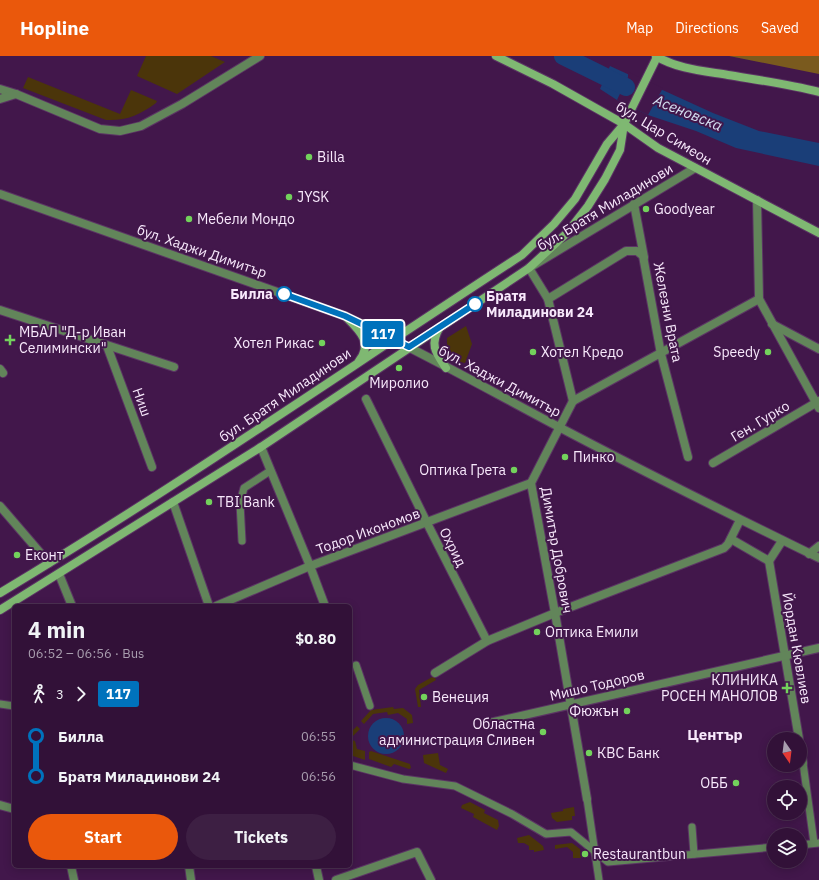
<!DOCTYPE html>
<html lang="en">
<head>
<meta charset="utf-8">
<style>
  :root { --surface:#321138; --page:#3d1f43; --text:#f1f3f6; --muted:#a89dae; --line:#4d3153; --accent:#ea580c }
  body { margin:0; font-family:"IBM Plex Sans",sans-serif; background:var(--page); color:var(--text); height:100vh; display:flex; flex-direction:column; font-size:15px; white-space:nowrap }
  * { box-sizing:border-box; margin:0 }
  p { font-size:13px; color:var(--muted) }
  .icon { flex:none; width:22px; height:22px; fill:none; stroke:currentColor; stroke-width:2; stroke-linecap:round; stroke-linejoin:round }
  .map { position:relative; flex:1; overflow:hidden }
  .panel { position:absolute; left:12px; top:548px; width:340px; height:264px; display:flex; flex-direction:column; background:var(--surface); border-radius:6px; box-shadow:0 2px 10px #0003,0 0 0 1px var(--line) }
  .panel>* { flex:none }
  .badge { padding:0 8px; border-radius:3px; font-size:14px; line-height:26px }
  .needle { width:26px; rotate:166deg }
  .fabs { position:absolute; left:767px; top:676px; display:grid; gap:8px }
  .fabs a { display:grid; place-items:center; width:40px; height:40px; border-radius:50%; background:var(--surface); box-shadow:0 2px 10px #0003,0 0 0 1px var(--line); font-size:20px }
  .map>.badge { position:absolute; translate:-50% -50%; box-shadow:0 0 0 2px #fff }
  .legs { display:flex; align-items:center; gap:6px; height:44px; padding:0 16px; font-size:13px }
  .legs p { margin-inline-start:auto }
  .summary { display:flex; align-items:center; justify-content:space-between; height:68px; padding:0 16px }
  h1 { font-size:22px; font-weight:700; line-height:30px }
  .action { display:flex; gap:8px; margin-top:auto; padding:8px 16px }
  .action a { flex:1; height:46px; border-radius:24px; background:var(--accent); color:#fff; font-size:16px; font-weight:700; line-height:46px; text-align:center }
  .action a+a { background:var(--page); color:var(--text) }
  ul { padding:0 16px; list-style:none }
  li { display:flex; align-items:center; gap:14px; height:40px; font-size:15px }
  li i { display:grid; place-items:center; width:6px; height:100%; margin:0 5px; background:currentColor }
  li i::after { content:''; width:10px; height:10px; margin:-5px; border:3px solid; border-radius:50%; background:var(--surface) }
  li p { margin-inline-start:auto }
  li:first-child i { background:linear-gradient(#0000 50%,currentColor 0) }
  li:last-child i { background:linear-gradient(currentColor 50%,#0000 0) }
  header { display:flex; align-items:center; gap:24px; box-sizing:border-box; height:56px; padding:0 20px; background:var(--accent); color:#fff }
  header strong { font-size:19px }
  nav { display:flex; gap:22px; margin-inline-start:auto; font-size:14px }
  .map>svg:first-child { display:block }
</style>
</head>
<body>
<header>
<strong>Hopline</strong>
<nav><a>Map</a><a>Directions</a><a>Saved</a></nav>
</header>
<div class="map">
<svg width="819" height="824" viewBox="0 0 819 824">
  <rect width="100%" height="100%" fill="#42174b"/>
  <g fill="#4b350a">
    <path d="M146 0H211L225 6 177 38 137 20Z"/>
    <path d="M28 21 120 58 131 34 157 45 156 47C140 59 126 65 106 64L23 32Z"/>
    <path d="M466 270 472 288 465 307C452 305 446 295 447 282Z"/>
    <path d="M434 620 436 624 419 634 421 651H418L415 633 418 629Z"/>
    <path d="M393 651 394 653 403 652 412 659 413 667 407 668V663L398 657 388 659 387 656 373 658 364 668 361 665 371 654Z"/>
    <path d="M357 670 360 673 352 681V684L355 685 357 693 365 695V704L350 699V677Z"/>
    <path d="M371 695 410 708 411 712 409 713 394 708 391 711 369 703V696Z"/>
    <path d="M438 697 440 709 448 713 446 717 424 707 423 699Z"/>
    <path d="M470 746 485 754 484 757 498 764 499 770 497 774 473 761 474 758 461 752 462 749Z"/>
    <path d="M574 751 575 760H572V764L557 766 552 762 551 757 563 755V753Z"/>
    <path d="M529 779 543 790 544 794 534 796V794H529V790L524 787H518L517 782Z"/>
    <path d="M572 787 580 793 581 802H573V796L567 791 555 793V789Z"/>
  </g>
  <path fill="#7a5a1e" d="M729 0H819V18Z"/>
  <g fill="#1a3e78">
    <path d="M610 10 713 57 759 75 819 87V110L736 92 696 75 648 59 617 44 600 33Z"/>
    <circle cx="386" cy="680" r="18"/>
  </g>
  <path fill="#42174b" d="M628 16 663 32 648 59 617 44 628 21Z"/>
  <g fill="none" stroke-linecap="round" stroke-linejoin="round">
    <path stroke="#1a3e78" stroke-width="18" d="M563 0 626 31"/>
    <g stroke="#5b3464" stroke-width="9">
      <g id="pedestrian">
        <path d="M242 485 240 447 244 432 270 415"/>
        <path d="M356 609 370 650"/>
        <path d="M0 648 14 650"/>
        <path d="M803 707 814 787"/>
        <path d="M350 709 403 723 455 730 512 758 546 778 571 776 608 806 774 791"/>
        <path d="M587 743 599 824"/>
        <path d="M692 771 694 798"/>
        <path d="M800 789 819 787"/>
      </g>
    </g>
    <g stroke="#5b3464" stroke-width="10">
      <g id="minor">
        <path d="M0 33 16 38 100 73 120 75 141 70 182 48 260 0"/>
        <path d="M0 43 16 38"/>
        <path d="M757 144 759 243 819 352"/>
        <path d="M634 148 644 201"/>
        <path d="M548 243 626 195H637L643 200 661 298 688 401"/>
        <path d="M0 254 174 311"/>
        <path d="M772 268 819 293"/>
        <path d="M107 290 152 411"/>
        <path d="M0 313 3 317"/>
        <path d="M366 343 427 467 487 585"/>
        <path d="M573 345 548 243 529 212 695 112"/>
        <path d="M261 391 310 510 325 550"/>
        <path d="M713 407 819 345"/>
        <path d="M173 446 209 550"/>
        <path d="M0 450 49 507"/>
        <path d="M731 483 769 505 782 485"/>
        <path d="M809 498 819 490"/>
        <path d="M769 505 799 683"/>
        <path d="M59 518 72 550"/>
        <path d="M216 550 310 510 531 427"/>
        <path d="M435 617 487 585 555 557 724 492 728 488 740 464"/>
        <path d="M485 668 819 592"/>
        <path d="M800 689 803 707"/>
        <path d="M587 743 555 557 531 427 573 345 759 243"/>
        <path d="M0 749 14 753"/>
        <path d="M71 810 74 824"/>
        <path d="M189 810 191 824"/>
        <path d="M316 810 319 824"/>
        <path d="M336 824 417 796 431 824"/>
      </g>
    </g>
    <g stroke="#5b3464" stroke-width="10">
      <path id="tertiary" d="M0 138 345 260C417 293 487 333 557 370 644 416 731 459 819 502"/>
    </g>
    <g stroke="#5b3464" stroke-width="10">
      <g id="secondary">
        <path d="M496 0 553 28 624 68 658 92 819 177"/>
        <path d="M656 0C677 13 704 15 728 19 758 24 789 28 819 36"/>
        <path d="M345 260C358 273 374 286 359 305"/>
        <path d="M440 271C429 289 436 297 446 312"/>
        <path d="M0 537C178 430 348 312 522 199L554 168 575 143 607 88 624 68 657 1"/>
        <path d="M0 554 261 391 529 212 567 177 588 150 605 123 620 94 624 68"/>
      </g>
    </g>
    <use href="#pedestrian" stroke="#62855a" stroke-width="7"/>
    <use href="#minor" stroke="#62855a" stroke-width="8"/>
    <use href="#tertiary" stroke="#62855a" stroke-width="8"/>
    <use href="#secondary" stroke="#7fb872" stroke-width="8"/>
  </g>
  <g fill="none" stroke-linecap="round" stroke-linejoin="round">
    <g stroke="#fff" stroke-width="9">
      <path id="line-1" d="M284 238 345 260 409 291 475 248"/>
    </g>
    <use href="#line-1" stroke="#0072bc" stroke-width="6"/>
  </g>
  <g fill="#73d25c" stroke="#42174b" stroke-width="1.5">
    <circle cx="309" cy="101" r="4"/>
    <circle cx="289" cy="141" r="4"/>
    <circle cx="646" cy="153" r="4"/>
    <circle cx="189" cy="163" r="4"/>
    <path d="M8 278h4v4h4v4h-4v4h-4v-4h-4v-4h4z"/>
    <circle cx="322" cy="287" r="4"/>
    <circle cx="533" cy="296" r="4"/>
    <circle cx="768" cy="296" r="4"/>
    <circle cx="399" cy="312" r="4"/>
    <circle cx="565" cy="401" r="4"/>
    <circle cx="514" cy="414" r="4"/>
    <circle cx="209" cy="446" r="4"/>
    <circle cx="17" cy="499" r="4"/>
    <circle cx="537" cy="576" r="4"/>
    <path d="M785 626h4v4h4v4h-4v4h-4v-4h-4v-4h4z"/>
    <circle cx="424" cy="641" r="4"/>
    <circle cx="627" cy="655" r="4"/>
    <circle cx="543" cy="676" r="4"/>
    <circle cx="589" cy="697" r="4"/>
    <circle cx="736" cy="727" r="4"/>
    <circle cx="585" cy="798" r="4"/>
  </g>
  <g fill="#fff" stroke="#0072bc" stroke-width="2">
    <circle cx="284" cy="238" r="7"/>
    <circle cx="475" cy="248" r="7"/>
  </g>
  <g text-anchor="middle" stroke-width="4" stroke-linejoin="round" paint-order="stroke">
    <g font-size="14" fill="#f8e9fc" stroke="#42174b">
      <text transform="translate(664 77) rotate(31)" y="5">бул. Цар Симеон</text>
      <text transform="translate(605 151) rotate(-31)" y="5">бул. Братя Миладинови</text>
      <text transform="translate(202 195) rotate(19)" y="5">бул. Хаджи Димитър</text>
      <text transform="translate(668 256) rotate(79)" y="5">Железни Врата</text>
      <text transform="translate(500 325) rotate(28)" y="5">бул. Хаджи Димитър</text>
      <text transform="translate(285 339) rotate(-34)" y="5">бул. Братя Миладинови</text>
      <text transform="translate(142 346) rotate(70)" y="5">Ниш</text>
      <text transform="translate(760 365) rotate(-31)" y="5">Ген. Гурко</text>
      <text transform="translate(368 475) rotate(-20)" y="5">Тодор Икономов</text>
      <text transform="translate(453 491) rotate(63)" y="5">Охрид</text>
      <text transform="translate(557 494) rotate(80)" y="5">Димитър Добрович</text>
      <text transform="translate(797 592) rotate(80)" y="5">Йордан Кювлиев</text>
      <text transform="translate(597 629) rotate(-13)" y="5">Мишо Тодоров</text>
    </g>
    <g font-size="14" fill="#f8e9fc" stroke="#42174b" text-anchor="start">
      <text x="317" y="106">Billa</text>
      <text x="297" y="146">JYSK</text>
      <text x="654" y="158">Goodyear</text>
      <text x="197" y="168">Мебели Мондо</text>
      <text x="19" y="281">МБАЛ "Д-р Иван<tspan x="19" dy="16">Селимински"</tspan></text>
      <text x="314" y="292" text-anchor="end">Хотел Рикас</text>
      <text x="541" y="301">Хотел Кредо</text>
      <text x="760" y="301" text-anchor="end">Speedy</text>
      <text x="399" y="332" text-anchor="middle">Миролио</text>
      <text x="573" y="406">Пинко</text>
      <text x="506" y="419" text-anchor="end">Оптика Грета</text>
      <text x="217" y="451">TBI Bank</text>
      <text x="25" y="504">Еконт</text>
      <text x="545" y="581">Оптика Емили</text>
      <text x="778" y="629" text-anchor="end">КЛИНИКА<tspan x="778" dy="16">РОСЕН МАНОЛОВ</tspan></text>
      <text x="432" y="646">Венеция</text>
      <text x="619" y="660" text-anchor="end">Фюжън</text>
      <text x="535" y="673" text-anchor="end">Областна<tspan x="535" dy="16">администрация Сливен</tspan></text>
      <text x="597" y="702">КВС Банк</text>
      <text x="728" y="732" text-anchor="end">ОББ</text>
      <text x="593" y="803">Restaurantbun</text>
    </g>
    <g font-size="14" font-weight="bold" fill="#f8e9fc" stroke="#42174b" text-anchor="end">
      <text x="273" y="243">Билла</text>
      <text x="486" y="245" text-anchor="start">Братя<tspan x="486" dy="16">Миладинови 24</tspan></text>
    </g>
    <g font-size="15" font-style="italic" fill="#d4e0f2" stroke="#42174b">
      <text transform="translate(688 57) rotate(22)" y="5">Асеновска</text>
    </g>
    <g font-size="15" font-weight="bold" fill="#f8e9fc" stroke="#42174b">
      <text x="715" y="684">Център</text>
    </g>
  </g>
</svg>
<div class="fabs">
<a><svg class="needle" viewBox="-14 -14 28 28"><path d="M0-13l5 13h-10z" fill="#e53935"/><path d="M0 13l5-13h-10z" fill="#a89dae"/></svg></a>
<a><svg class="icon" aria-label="locate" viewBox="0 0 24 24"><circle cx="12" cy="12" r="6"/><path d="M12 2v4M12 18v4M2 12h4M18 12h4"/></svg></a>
<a><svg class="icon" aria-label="layers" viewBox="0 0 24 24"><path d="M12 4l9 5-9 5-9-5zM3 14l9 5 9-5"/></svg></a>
</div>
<b class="badge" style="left:383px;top:278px;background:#0072bc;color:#fff">117</b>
<section class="panel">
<div class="summary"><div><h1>4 min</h1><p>06:52 – 06:56 · Bus</p></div><b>$0.80</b></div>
<div class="legs"><svg class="icon" aria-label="walk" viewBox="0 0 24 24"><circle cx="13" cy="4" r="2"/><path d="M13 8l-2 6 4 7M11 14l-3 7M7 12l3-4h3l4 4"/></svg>3<svg class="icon" aria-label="forward" viewBox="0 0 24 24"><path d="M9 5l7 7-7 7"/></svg><b class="badge" style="background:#0072bc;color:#fff">117</b></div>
<ul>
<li><i style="color:#0072bc"></i><b>Билла</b><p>06:55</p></li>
<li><i style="color:#0072bc"></i><b>Братя Миладинови 24</b><p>06:56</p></li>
</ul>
<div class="action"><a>Start</a><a>Tickets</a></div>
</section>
</div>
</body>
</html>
